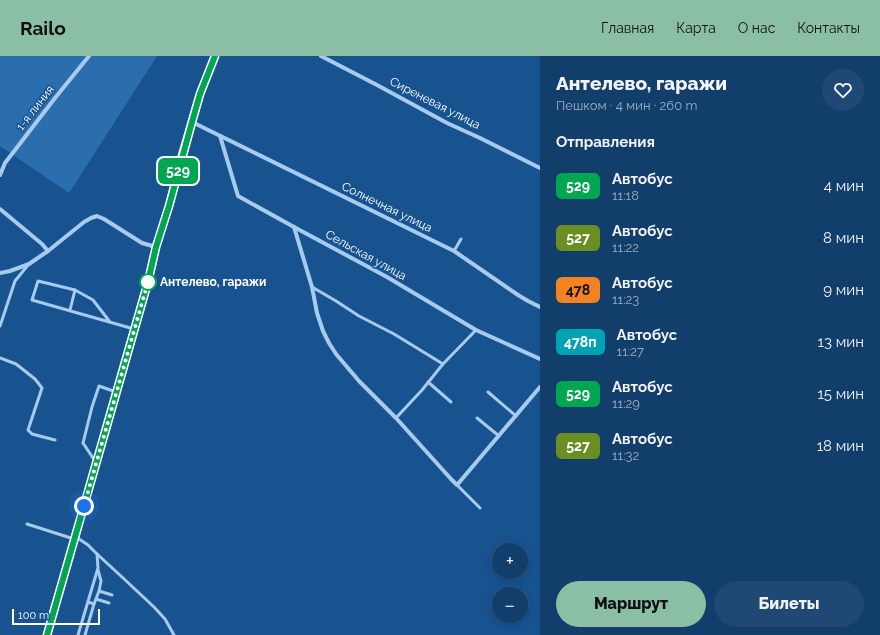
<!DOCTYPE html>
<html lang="ru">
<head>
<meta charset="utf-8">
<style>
  :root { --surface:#123e6c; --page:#1f4974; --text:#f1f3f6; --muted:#9caec2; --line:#31577f; --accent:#8abfa5 }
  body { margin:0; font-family:Raleway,sans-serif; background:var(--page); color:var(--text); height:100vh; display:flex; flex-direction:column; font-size:15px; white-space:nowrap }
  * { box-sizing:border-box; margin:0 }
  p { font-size:13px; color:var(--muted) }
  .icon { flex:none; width:22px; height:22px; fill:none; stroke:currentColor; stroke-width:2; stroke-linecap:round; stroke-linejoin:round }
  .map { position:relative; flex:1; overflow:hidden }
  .drawer { display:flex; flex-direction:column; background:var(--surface); width:340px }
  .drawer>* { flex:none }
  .badge { padding:0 8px; border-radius:6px; font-size:14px; line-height:26px }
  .fabs { position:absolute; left:492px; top:487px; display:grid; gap:8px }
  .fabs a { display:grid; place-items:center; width:36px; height:36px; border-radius:50%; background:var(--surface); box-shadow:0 2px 10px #0003,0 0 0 1px var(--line); font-size:20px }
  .scale { position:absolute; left:12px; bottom:10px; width:88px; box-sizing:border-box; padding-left:4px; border:2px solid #fff; border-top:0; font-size:11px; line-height:14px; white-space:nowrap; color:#fff; -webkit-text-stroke:3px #185390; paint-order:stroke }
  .you { position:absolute; width:20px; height:20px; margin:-10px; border:3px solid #fff; border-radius:50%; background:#1a73e8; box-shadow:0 0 0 6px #1a73e833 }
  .map>.badge { position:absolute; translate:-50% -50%; box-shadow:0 0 0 2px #fff }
  h2 { padding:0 16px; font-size:15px; line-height:36px }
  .round { display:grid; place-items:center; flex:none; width:42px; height:42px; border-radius:21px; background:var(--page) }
  .headline { display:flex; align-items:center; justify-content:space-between; height:68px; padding:0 16px }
  h1 { font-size:19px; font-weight:800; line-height:30px }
  .cta { display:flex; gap:8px; margin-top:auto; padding:8px 16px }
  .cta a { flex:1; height:46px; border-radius:24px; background:var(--accent); color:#111; font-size:16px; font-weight:800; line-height:46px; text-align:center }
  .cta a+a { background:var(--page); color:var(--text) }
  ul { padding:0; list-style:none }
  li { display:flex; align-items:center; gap:12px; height:52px; padding:0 16px }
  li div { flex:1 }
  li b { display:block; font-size:15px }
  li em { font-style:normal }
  li .badge { min-width:44px; font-weight:700; text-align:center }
  header { display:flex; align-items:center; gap:24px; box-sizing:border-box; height:56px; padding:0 20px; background:var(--accent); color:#111 }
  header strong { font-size:19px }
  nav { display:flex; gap:22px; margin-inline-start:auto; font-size:14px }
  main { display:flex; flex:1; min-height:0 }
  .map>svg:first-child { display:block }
</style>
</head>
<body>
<header>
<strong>Railo</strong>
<nav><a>Главная</a><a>Карта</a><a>О нас</a><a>Контакты</a></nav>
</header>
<main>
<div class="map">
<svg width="540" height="579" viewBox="0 0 540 579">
  <rect width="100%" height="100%" fill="#185390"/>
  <path fill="#2b6eae" d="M0 0H157L69 137 0 90Z"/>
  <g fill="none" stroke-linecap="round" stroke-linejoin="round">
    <g stroke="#a6cbef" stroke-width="3">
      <path d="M454 195 461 183"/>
      <path d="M312 231 336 245 359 260 394 278 443 308"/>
      <path d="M70 254 75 234"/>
      <path d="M110 266 93 244 75 234 38 225 32 244 134 273"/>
      <path d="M0 270 15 225 28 209"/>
      <path d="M0 302 16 308 35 323 42 332 28 374 32 378 55 384"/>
      <path d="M428 326 451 346"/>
      <path d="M488 336 516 360"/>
      <path d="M396 362 422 334 443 308 476 274"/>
      <path d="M477 362 499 380"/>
      <path d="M95 405 83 387 92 351 99 330 116 336"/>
      <path d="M457 429 480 452"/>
      <path d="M27 468 74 483"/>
      <path d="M76 481 88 489 97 498 98 512 78 579"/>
      <path d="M97 498 122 521 154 551 165 563 174 579"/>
      <path d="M99 535 112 539"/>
      <path d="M96 543 109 547"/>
      <path d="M94 548 99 535 101 525 98 514"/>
      <path d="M85 579 94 548 88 546"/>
    </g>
    <g stroke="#a6cbef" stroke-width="4">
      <path d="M321 0 377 29 447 67 480 82 540 112"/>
      <path d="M192 66 454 195 518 239 528 245 540 251"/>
      <path d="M220 80 238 140 294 171 387 221 476 274 540 303"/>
      <path d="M0 119 5 107 55 42 89 0"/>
      <path d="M0 153 42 188 48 195"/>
      <path d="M294 171 312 231 317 257 323 275 329 287 336 298 359 325 396 362 451 423 457 429 540 331"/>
      <path d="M0 217 10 215 29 208 48 195 84 166 91 162 97 160 104 163 142 187 156 191"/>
    </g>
    <path stroke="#d3e7fb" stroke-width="8" d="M47 579 148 226 156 191 169 150 182 98 200 38 215 0"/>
  </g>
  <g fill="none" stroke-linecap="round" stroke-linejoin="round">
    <g stroke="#fff" stroke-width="9">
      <path id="line" d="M47 579 148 226 156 191 169 150 192 66 200 38 215 0"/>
    </g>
    <use href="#line" stroke="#00a651" stroke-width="6"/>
    <path stroke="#fff" stroke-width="4" stroke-dasharray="0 7.2" d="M84 450 148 226"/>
  </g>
  <circle fill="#fff" stroke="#00a651" stroke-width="2" cx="148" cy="226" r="8"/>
  <g text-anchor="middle" stroke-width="3" stroke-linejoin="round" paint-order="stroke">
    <g font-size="12" fill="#fff" stroke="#185390">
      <text transform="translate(435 47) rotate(27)" y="4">Сиреневая улица</text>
      <text transform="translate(35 52) rotate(-52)" y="4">1-я линия</text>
      <text transform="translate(387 151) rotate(26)" y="4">Солнечная улица</text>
      <text transform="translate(366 199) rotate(29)" y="4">Сельская улица</text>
    </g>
    <g font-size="12" font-weight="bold" fill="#fff" stroke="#185390" text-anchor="start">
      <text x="160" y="230">Антелево, гаражи</text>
    </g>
  </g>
</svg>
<div class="fabs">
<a>+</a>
<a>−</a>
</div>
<div class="scale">100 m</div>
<div class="you" style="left:84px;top:450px"></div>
<b class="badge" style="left:178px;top:115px;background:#00a651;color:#fff">529</b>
</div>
<section class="drawer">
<div class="headline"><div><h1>Антелево, гаражи</h1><p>Пешком · 4 мин · 260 m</p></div><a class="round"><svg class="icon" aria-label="heart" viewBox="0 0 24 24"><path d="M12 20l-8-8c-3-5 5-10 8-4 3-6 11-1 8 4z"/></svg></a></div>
<h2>Отправления</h2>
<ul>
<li><span class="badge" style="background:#00a651;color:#fff">529</span><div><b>Автобус</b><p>11:18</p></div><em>4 мин</em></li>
<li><span class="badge" style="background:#6b8e23;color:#fff">527</span><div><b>Автобус</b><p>11:22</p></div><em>8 мин</em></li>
<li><span class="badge" style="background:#f58220;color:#111">478</span><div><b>Автобус</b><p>11:23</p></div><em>9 мин</em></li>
<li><span class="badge" style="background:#00a3b4;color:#fff">478п</span><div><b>Автобус</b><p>11:27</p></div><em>13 мин</em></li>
<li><span class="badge" style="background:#00a651;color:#fff">529</span><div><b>Автобус</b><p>11:29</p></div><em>15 мин</em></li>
<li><span class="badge" style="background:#6b8e23;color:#fff">527</span><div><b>Автобус</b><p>11:32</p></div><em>18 мин</em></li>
</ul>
<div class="cta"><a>Маршрут</a><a>Билеты</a></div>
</section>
</main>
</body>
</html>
